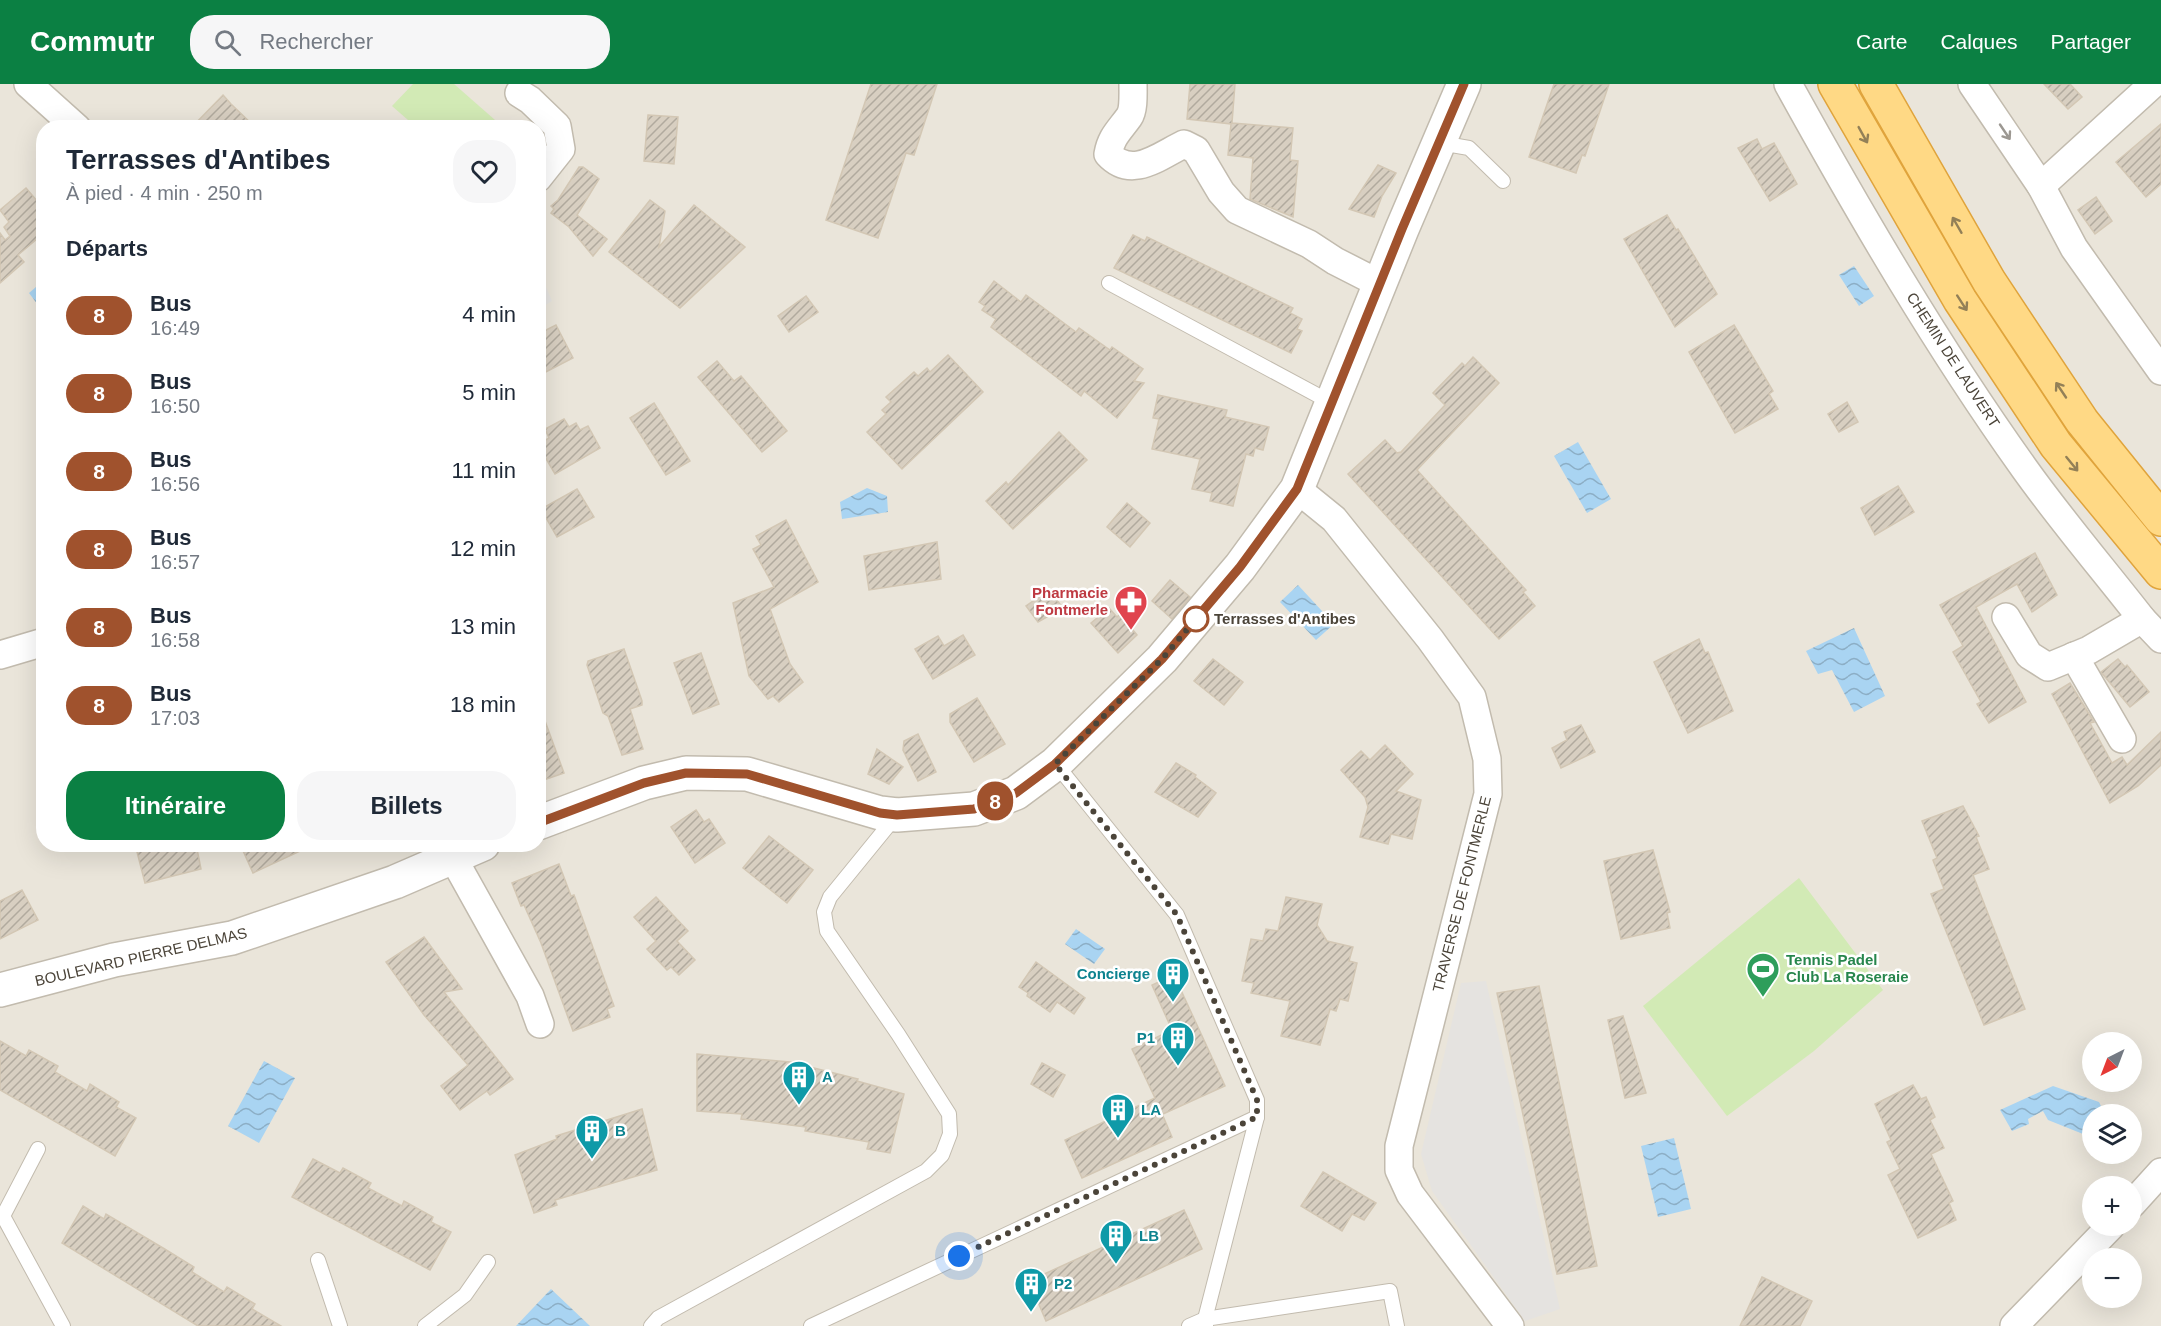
<!DOCTYPE html>
<html lang="fr">
<head>
<meta charset="utf-8">
<style>
  :root { --surface:#fff; --page:#f6f6f7; --text:#1f2937; --muted:#747a83; --accent:#0b8043 }
  body { margin:0; font-family:Arial,sans-serif; background:var(--page); color:var(--text); height:100vh; display:flex; flex-direction:column; font-size:22px; white-space:nowrap }
  * { box-sizing:border-box; margin:0 }
  p { font-size:20px; color:var(--muted) }
  .icon { flex:none; width:33px; height:33px; fill:none; stroke:currentColor; stroke-width:2; stroke-linecap:round; stroke-linejoin:round }
  .map { position:relative; flex:1; overflow:hidden }
  .drawer { position:absolute; left:36px; top:36px; width:510px; height:732px; display:flex; flex-direction:column; background:var(--surface); border-radius:24px; box-shadow:0 6px 24px #0002 }
  .drawer>* { flex:none }
  .badge { padding:0 12px; border-radius:20px; font-size:21px; line-height:39px }
  .needle { width:39px; rotate:222deg }
  .buttons { position:absolute; left:2082px; top:948px; display:grid; gap:12px }
  .buttons a { display:grid; place-items:center; width:60px; height:60px; border-radius:50%; background:var(--surface); box-shadow:0 6px 24px #0002; font-size:30px }
  .you { position:absolute; width:30px; height:30px; margin:-15px; border:4px solid #fff; border-radius:50%; background:#1a73e8; box-shadow:0 0 0 9px #1a73e833 }
  .map>.badge { position:absolute; translate:-50% -50%; box-shadow:0 0 0 3px #fff }
  h2 { padding:0 30px; font-size:22px; line-height:54px }
  .round { display:grid; place-items:center; flex:none; width:63px; height:63px; border-radius:24px; background:var(--page) }
  .head { display:flex; align-items:center; justify-content:space-between; height:102px; padding:0 30px }
  h1 { font-size:28px; font-weight:800; line-height:45px }
  .cta { display:flex; gap:12px; margin-top:auto; padding:12px 30px }
  .cta a { flex:1; height:69px; border-radius:24px; background:var(--accent); color:#fff; font-size:24px; font-weight:800; line-height:69px; text-align:center }
  .cta a+a { background:var(--page); color:var(--text) }
  ul { padding:0; list-style:none }
  li { display:flex; align-items:center; gap:18px; height:78px; padding:0 30px }
  li div { flex:1 }
  li b { display:block; font-size:22px }
  li em { font-style:normal }
  li .badge { min-width:66px; font-weight:700; text-align:center }
  header { display:flex; align-items:center; gap:36px; box-sizing:border-box; height:84px; padding:0 30px; background:var(--accent); color:#fff }
  header strong { font-size:28px }
  nav { display:flex; gap:33px; margin-inline-start:auto; font-size:21px }
  .search { width:420px; height:54px; background:var(--page); display:flex; align-items:center; gap:15px; box-sizing:border-box; padding:0 21px; border-radius:24px; color:var(--muted); font-size:22px }
  .map>svg:first-child { display:block }
</style>
</head>
<body>
<header>
<strong>Commutr</strong>
<div class="search"><svg class="icon" aria-label="search" viewBox="0 0 24 24"><circle cx="10" cy="10" r="6"/><path d="M15 15l6 6"/></svg>Rechercher</div>
<nav><a>Carte</a><a>Calques</a><a>Partager</a></nav>
</header>
<div class="map">
<svg width="2161" height="1242" viewBox="0 0 2161 1242">
  <defs>
    <pattern id="water-waves" width="16" height="10" patternUnits="userSpaceOnUse" patternTransform="scale(1.5)"><rect width="16" height="10" fill="#a9d4f2"/><path d="M0 5q4-4 8 0t8 0" fill="none" stroke="#8caec5"/></pattern>
    <pattern id="building-hatch" width="6" height="6" patternUnits="userSpaceOnUse" patternTransform="scale(1.5)"><rect width="6" height="6" fill="#d8cfc1"/><path d="M-1 1l2-2M0 6l6-6M5 7l2-2" fill="none" stroke="#b1aa9e"/></pattern>
  </defs>
  <rect width="100%" height="100%" fill="#f6f3ec"/>
  <path fill="#eae5da" fill-rule="evenodd" d="M0 0H2161V1242H0ZM44 44H538V760H44ZM2092 958H2132V998H2092ZM2092 1030H2132V1070H2092ZM2092 1102H2132V1142H2092ZM2092 1174H2132V1214H2092Z"/>
  <g fill="#d2eab5">
    <path d="M413 0H454L503 43H416L392 22Z"/>
    <path d="M1799 794 1883 906 1814 967 1727 1032 1643 922Z"/>
  </g>
  <g fill="#e5e3e0">
    <path d="M539 187 552 217 539 225H538Z"/>
    <path d="M1486 897 1560 1225 1525 1237 1432 1107 1421 1070 1461 899Z"/>
  </g>
  <g fill="url(#water-waves)">
    <path d="M1854 182 1874 212 1859 222 1839 191Z"/>
    <path d="M43 197V223L41 225 29 209Z"/>
    <path d="M1578 358 1611 415 1587 429 1554 372Z"/>
    <path d="M867 404 887 412 888 428 842 435 840 418Z"/>
    <path d="M1298 501 1334 540 1316 556 1280 518Z"/>
    <path d="M1854 544 1885 612 1854 628 1832 586 1818 590 1806 567Z"/>
    <path d="M1076 845 1105 865 1094 880 1065 860Z"/>
    <path d="M264 977 295 994 259 1059 228 1042Z"/>
    <path d="M2053 1002 2099 1018 2105 1030H2092V1051L2088 1052 2048 1036 2043 1027 2028 1035 2029 1040 2012 1047 2000 1026Z"/>
    <path d="M1674 1054 1691 1125 1658 1133 1641 1062Z"/>
    <path d="M551 1205 590 1242H516Z"/>
  </g>
  <g fill="url(#building-hatch)" stroke="#d3c7b4" stroke-width="1.5">
    <path d="M871 0H937L914 71 906 69 878 154 826 136Z"/>
    <path d="M1190 0H1235L1232 39 1293 44 1290 76 1298 77 1293 133 1250 115 1253 74 1228 71 1231 40 1187 35Z"/>
    <path d="M1554 0H1609L1585 72 1582 71 1576 89 1529 73Z"/>
    <path d="M2044 0H2070L2082 13 2068 25Z"/>
    <path d="M223 11 231 20 256 44H191Z"/>
    <path d="M648 31 678 33 674 80 644 77Z"/>
    <path d="M2161 40V100L2146 113 2116 78Z"/>
    <path d="M1757 55 1762 65 1774 59 1797 100 1770 117 1738 64Z"/>
    <path d="M1378 81 1396 89 1382 112 1374 133 1349 125Z"/>
    <path d="M579 83H583L599 95 577 131 607 155 593 172 569 143 551 129 554 125 551 122 558 116Z"/>
    <path d="M26 104 44 125V149L18 171 24 178 0 199V149L5 156 10 152 4 143 9 138 0 126Z"/>
    <path d="M2096 113 2112 137 2095 150 2078 126Z"/>
    <path d="M650 116 665 127 659 163 694 121 745 163 680 224 609 168Z"/>
    <path d="M1667 131 1676 146 1678 145 1717 210 1675 243 1624 155Z"/>
    <path d="M1133 151 1145 157 1147 153 1293 224 1290 229 1302 235 1297 245 1302 247 1291 269 1114 184Z"/>
    <path d="M994 197 1021 218 1026 211 1076 248 1079 244 1110 266 1112 263 1143 285 1134 297 1144 299 1117 334 1084 307 1081 312 991 243 996 235 982 226 985 222 979 218Z"/>
    <path d="M806 212 818 228 789 248 778 232Z"/>
    <path d="M556 241 573 274 538 292V250Z"/>
    <path d="M1734 241 1773 307 1769 310 1778 325 1735 349 1689 268Z"/>
    <path d="M948 271 983 308 902 385 867 348 886 330 882 326 891 318 886 313 914 288 918 292 927 284 930 288Z"/>
    <path d="M1473 273 1499 299 1417 386 1526 506 1523 508 1535 522 1499 555 1348 390 1385 356 1397 369 1401 368 1445 321 1433 309 1462 279 1465 282Z"/>
    <path d="M717 277 734 297 741 292 787 347 762 368 698 293Z"/>
    <path d="M1158 311 1227 326 1225 333 1269 343 1263 366 1255 364 1253 372 1246 370 1233 422 1210 417 1212 409 1192 405 1200 375 1152 365 1159 335 1153 334Z"/>
    <path d="M1847 318 1858 338 1839 348 1828 330Z"/>
    <path d="M654 319 690 377 666 391 630 334Z"/>
    <path d="M564 335 569 343 576 339 580 346 588 342 600 364 555 390 538 361 549 354 545 345Z"/>
    <path d="M1059 348 1087 376 1013 445 986 417 1006 398 1008 401Z"/>
    <path d="M1898 402 1914 428 1875 451 1861 424Z"/>
    <path d="M577 405 594 433 557 453 541 425Z"/>
    <path d="M1127 419 1150 439 1130 463 1107 443Z"/>
    <path d="M786 436 818 498 770 525 790 580 803 598 779 618 773 612 768 615 749 592 733 519 774 503 753 465 761 461 756 452Z"/>
    <path d="M937 458 941 495 869 506 864 472Z"/>
    <path d="M2035 469 2057 511 2032 528 2017 500 1976 523 2026 618 1989 639 1977 620 1981 618 1953 568 1963 562 1940 521Z"/>
    <path d="M1170 496 1190 513 1172 535 1152 517Z"/>
    <path d="M1049 506 1063 524 1038 538 1026 522Z"/>
    <path d="M1109 524 1117 533 1120 530 1137 551 1118 569 1091 539Z"/>
    <path d="M963 551 975 571 933 595 915 565 938 552 944 562Z"/>
    <path d="M1699 555 1705 569 1708 568 1733 627 1688 649 1654 578Z"/>
    <path d="M624 565 642 617V621L630 625 643 665 622 671 608 632 603 629 587 581 588 577Z"/>
    <path d="M701 569 719 620 693 630 674 579Z"/>
    <path d="M1213 575 1243 598 1224 621 1194 597Z"/>
    <path d="M2118 575 2125 583 2127 581 2149 608 2130 623 2101 588Z"/>
    <path d="M2070 599 2094 638 2090 639 2112 679 2122 673 2127 681 2161 648V681L2138 702 2110 719 2052 610Z"/>
    <path d="M977 614 1005 660 974 678 950 638V630Z"/>
    <path d="M538 626H541L564 689 538 698Z"/>
    <path d="M1581 641 1595 668 1561 684 1552 664 1567 656 1564 648Z"/>
    <path d="M918 650 936 688 918 697 903 666 904 657Z"/>
    <path d="M1385 661 1413 690 1396 707 1421 716 1412 755 1391 750 1388 760 1360 753 1368 723 1365 713 1341 686 1361 667 1370 676Z"/>
    <path d="M877 665 903 683 889 700 868 690Z"/>
    <path d="M1176 679 1196 691 1195 693 1216 709 1198 733 1155 708Z"/>
    <path d="M1963 722 1979 752 1976 753 1989 785 1973 791 2025 925 1984 941 1931 810 1944 805 1933 776 1937 774 1922 737Z"/>
    <path d="M696 726 704 738 709 735 725 759 695 779 671 743Z"/>
    <path d="M769 752 813 786 787 819 743 784Z"/>
    <path d="M135 760H196L201 785 145 799Z"/>
    <path d="M240 760H315L253 789Z"/>
    <path d="M1653 766 1670 828 1667 829 1670 844 1621 855 1604 777Z"/>
    <path d="M559 780 571 812 574 811 614 922 607 925 610 933 573 947 541 859 524 821 521 822 512 799Z"/>
    <path d="M22 806 38 836 0 855V817Z"/>
    <path d="M656 813 688 847 677 857 695 876 679 891 671 883 667 886 647 865 656 857 634 833Z"/>
    <path d="M1286 813 1322 820 1317 841 1327 857 1353 863 1349 877 1357 879 1348 917 1340 915 1336 927 1330 925 1320 961 1281 952 1290 917 1251 909 1254 899 1242 897 1251 855 1263 857 1266 845 1278 847Z"/>
    <path d="M424 853 462 905 444 908 513 995 490 1011 487 1007 460 1026 441 1002 468 981 424 931 386 878Z"/>
    <path d="M1036 878 1085 914 1074 930 1057 918 1050 928 1027 912 1028 909 1019 903Z"/>
    <path d="M1174 891 1225 1002 1163 1030 1157 1018 1172 1053 1082 1094 1065 1056 1155 1014 1132 965 1172 946 1152 901Z"/>
    <path d="M1539 902 1597 1182 1557 1190 1497 909Z"/>
    <path d="M1623 932 1646 1009 1625 1014 1608 936Z"/>
    <path d="M0 957 26 972 29 966 58 982 55 988 87 1007 90 1000 119 1018 116 1023 136 1034 115 1072 0 1006Z"/>
    <path d="M697 970 790 978 858 995 857 997 904 1010 890 1069 867 1065 869 1058 805 1047 806 1043 741 1035 742 1030 697 1027Z"/>
    <path d="M1042 979 1065 991 1053 1013 1031 1000Z"/>
    <path d="M1913 1001 1921 1015 1926 1013 1935 1033 1930 1036 1944 1064 1931 1070 1953 1117 1949 1119 1956 1136 1918 1154 1888 1091 1900 1085 1887 1058 1891 1056 1875 1020Z"/>
    <path d="M642 1025 657 1086 555 1116 557 1121 534 1129 515 1071 557 1055 556 1052Z"/>
    <path d="M313 1075 340 1089 343 1084 371 1099 368 1104 402 1122 404 1117 433 1133 431 1138 451 1148 430 1186 292 1113Z"/>
    <path d="M1323 1088 1376 1119 1364 1136 1352 1130 1342 1147 1301 1122Z"/>
    <path d="M83 1122 104 1135 106 1130 163 1164 194 1183 192 1188 224 1208 227 1203 255 1220 252 1225 281 1242H198L62 1159Z"/>
    <path d="M1184 1126 1202 1165 1046 1237 1029 1197Z"/>
    <path d="M1762 1193 1812 1217 1800 1242H1740Z"/>
  </g>
  <g fill="none" stroke-linecap="round" stroke-linejoin="round">
    <g stroke="#c2bbae" stroke-width="16">
      <g id="service">
        <path d="M1440 59 1469 64 1503 97"/>
        <path d="M1109 199 1332 319"/>
        <path d="M1056 680 1177 831 1257 1016V1033L1205 1235 1206 1242"/>
        <path d="M38 1065 3 1132 63 1242"/>
        <path d="M318 1176 340 1242"/>
        <path d="M425 1242 465 1211 488 1178"/>
        <path d="M651 1242 658 1234 926 1087 942 1071 950 1050 949 1030 898 950 827 847 824 828 830 813 896 732"/>
        <path d="M811 1242 1257 1033"/>
        <path d="M1189 1242 1205 1235 1390 1207 1397 1242"/>
      </g>
    </g>
    <g stroke="#c2bbae" stroke-width="30">
      <g id="minor">
        <path d="M28 0 77 44"/>
        <path d="M1133 0C1133 9 1134 26 1129 33 1119 47 1111 53 1108 70 1132 96 1159 72 1184 60L1196 66 1221 108 1237 126 1309 160 1335 177 1380 200"/>
        <path d="M1788 0C1861 132 1937 262 2024 384 2061 436 2103 485 2142 535L2161 555"/>
        <path d="M1972 0 2041 102 2074 164 2161 287"/>
        <path d="M519 9 530 16 557 42 561 65 538 94"/>
        <path d="M2041 102 2153 0"/>
        <path d="M1297 405 1334 435 1430 555 1472 613 1487 675 1488 710 1399 1062V1086L1410 1110 1510 1242"/>
        <path d="M2006 533 2029 571 2048 583 2089 566 2142 535"/>
        <path d="M0 571 44 558"/>
        <path d="M2074 572 2122 655"/>
        <path d="M452 772 530 912 540 940"/>
        <path d="M2132 1120 2161 1088"/>
        <path d="M2014 1242 2111 1142"/>
      </g>
    </g>
    <g stroke="#c2bbae" stroke-width="36">
      <g id="tertiary">
        <path d="M538 739 644 699 686 689 747 690 880 729 897 731 974 725 1016 709 1055 680 1162 575 1240 483 1297 405 1402 145 1464 0"/>
        <path d="M0 906 114 876 232 854 395 798 483 760"/>
      </g>
    </g>
    <g stroke="#e0a43c" stroke-width="36">
      <g id="trunk">
        <path d="M1835 0 1960 216 2056 361 2161 488"/>
        <path d="M1876 0 1989 197 2082 337 2161 435"/>
      </g>
    </g>
    <use href="#service" stroke="#fff" stroke-width="14"/>
    <use href="#minor" stroke="#fff" stroke-width="27"/>
    <use href="#tertiary" stroke="#fff" stroke-width="33"/>
    <use href="#trunk" stroke="#ffd985" stroke-width="33"/>
  </g>
  <defs><path id="oneway-shaft" d="M-6 0H5M1.5-3L5.5 0L1.5 3" fill="none" stroke-width="1.6" stroke-linecap="round" stroke-linejoin="round" transform="scale(1.5)"/></defs>
  <use stroke="#9c9892" href="#oneway-shaft" transform="translate(2005 48) rotate(56)"/>
  <g stroke="#938057">
    <use href="#oneway-shaft" transform="translate(1863 51) rotate(61)"/>
    <use href="#oneway-shaft" transform="translate(1957 141) rotate(-120)"/>
    <use href="#oneway-shaft" transform="translate(1962 219) rotate(57)"/>
    <use href="#oneway-shaft" transform="translate(2061 306) rotate(-124)"/>
    <use href="#oneway-shaft" transform="translate(2072 380) rotate(51)"/>
  </g>
  <g fill="none" stroke-linecap="round" stroke-linejoin="round">
    <g stroke="#fff" stroke-width="14">
      <path id="line" d="M538 739 644 699 686 689 747 690 880 729 897 731 974 725 1016 709 1055 680 1162 575 1240 483 1297 405 1402 145 1464 0"/>
    </g>
    <use href="#line" stroke="#a0522d" stroke-width="9"/>
    <path stroke="#4b4439" stroke-width="6" stroke-dasharray="0 10.8" d="M959 1172 1257 1033V1016L1177 831 1055 680 1162 575 1196 535"/>
  </g>
  <defs>
    <g id="pharmacy-pin" transform="scale(1.725)"><path d="M0 17L-7.5 6A9.5 9.5 0 1 1 7.5 6Z" fill="#e0444e" stroke="#fff"/><path d="M-2-6h4v4h4v4h-4v4h-4v-4h-4v-4h4Z" fill="#fff"/></g>
    <g id="stadium-pin" transform="scale(1.725)"><path d="M0 17L-7.5 6A9.5 9.5 0 1 1 7.5 6Z" fill="#2e9e5b" stroke="#fff"/><path d="M0-5a6.5 5 0 1 0 0 10a6.5 5 0 1 0 0-10ZM-3.5-1.8h7v3.6h-7Z" fill="#fff"/></g>
    <g id="building-pin" transform="scale(1.725)"><path d="M0 17L-7.5 6A9.5 9.5 0 1 1 7.5 6Z" fill="#0f9aa8" stroke="#fff"/><path d="M-4-6H4V6H1V3H-1V6H-4ZM-2.5-4.3h1.7v1.8h-1.7ZM.8-4.3h1.7v1.8H.8ZM-2.5-1h1.7V.8h-1.7ZM.8-1h1.7V.8H.8Z" fill="#fff"/></g>
  </defs>
  <g fill-rule="evenodd">
    <use href="#pharmacy-pin" x="1131" y="518"/>
    <use href="#stadium-pin" x="1763" y="885"/>
    <use href="#building-pin" x="1173" y="890"/>
    <use href="#building-pin" x="1178" y="954"/>
    <use href="#building-pin" x="799" y="993"/>
    <use href="#building-pin" x="1118" y="1026"/>
    <use href="#building-pin" x="592" y="1047"/>
    <use href="#building-pin" x="1116" y="1152"/>
    <use href="#building-pin" x="1031" y="1200"/>
  </g>
  <circle fill="#fff" stroke="#a0522d" stroke-width="3" cx="1196" cy="535" r="12"/>
  <g text-anchor="middle" stroke-width="5" stroke-linejoin="round" paint-order="stroke">
    <g font-size="15" fill="#4b4439" stroke="#fff">
      <text transform="translate(1953 276) rotate(57)" y="5">CHEMIN DE LAUVERT</text>
      <text transform="translate(1462 810) rotate(-76)" y="5">TRAVERSE DE FONTMERLE</text>
      <text transform="translate(141 873) rotate(-13)" y="5">BOULEVARD PIERRE DELMAS</text>
    </g>
    <g font-size="15" font-weight="bold" fill="#be3a42" stroke="#fff" text-anchor="end">
      <text x="1108" y="514">Pharmacie<tspan x="1108" dy="17">Fontmerle</tspan></text>
    </g>
    <g font-size="15" font-weight="bold" fill="#4b4439" stroke="#fff" text-anchor="start">
      <text x="1214" y="540">Terrasses d'Antibes</text>
    </g>
    <g font-size="15" font-weight="bold" fill="#27864d" stroke="#fff" text-anchor="start">
      <text x="1786" y="881">Tennis Padel<tspan x="1786" dy="17">Club La Roseraie</tspan></text>
    </g>
    <g font-size="15" font-weight="bold" fill="#0d838f" stroke="#fff" text-anchor="start">
      <text x="1150" y="895" text-anchor="end">Concierge</text>
      <text x="1155" y="959" text-anchor="end">P1</text>
      <text x="822" y="998">A</text>
      <text x="1141" y="1031">LA</text>
      <text x="615" y="1052">B</text>
      <text x="1139" y="1157">LB</text>
      <text x="1054" y="1205">P2</text>
    </g>
  </g>
</svg>
<div class="buttons">
<a><svg class="needle" viewBox="-14 -14 28 28"><path d="M0-13l5 13h-10z" fill="#e53935"/><path d="M0 13l5-13h-10z" fill="#747a83"/></svg></a>
<a><svg class="icon" aria-label="layers" viewBox="0 0 24 24"><path d="M12 4l9 5-9 5-9-5zM3 14l9 5 9-5"/></svg></a>
<a>+</a>
<a>−</a>
</div>
<div class="you" style="left:959px;top:1172px"></div>
<b class="badge" style="left:995px;top:717px;background:#a0522d;color:#fff">8</b>
<section class="drawer">
<div class="head"><div><h1>Terrasses d'Antibes</h1><p>À pied · 4 min · 250 m</p></div><a class="round"><svg class="icon" aria-label="heart" viewBox="0 0 24 24"><path d="M12 20l-8-8c-3-5 5-10 8-4 3-6 11-1 8 4z"/></svg></a></div>
<h2>Départs</h2>
<ul>
<li><span class="badge" style="background:#a0522d;color:#fff">8</span><div><b>Bus</b><p>16:49</p></div><em>4 min</em></li>
<li><span class="badge" style="background:#a0522d;color:#fff">8</span><div><b>Bus</b><p>16:50</p></div><em>5 min</em></li>
<li><span class="badge" style="background:#a0522d;color:#fff">8</span><div><b>Bus</b><p>16:56</p></div><em>11 min</em></li>
<li><span class="badge" style="background:#a0522d;color:#fff">8</span><div><b>Bus</b><p>16:57</p></div><em>12 min</em></li>
<li><span class="badge" style="background:#a0522d;color:#fff">8</span><div><b>Bus</b><p>16:58</p></div><em>13 min</em></li>
<li><span class="badge" style="background:#a0522d;color:#fff">8</span><div><b>Bus</b><p>17:03</p></div><em>18 min</em></li>
</ul>
<div class="cta"><a>Itinéraire</a><a>Billets</a></div>
</section>
</div>
</body>
</html>
